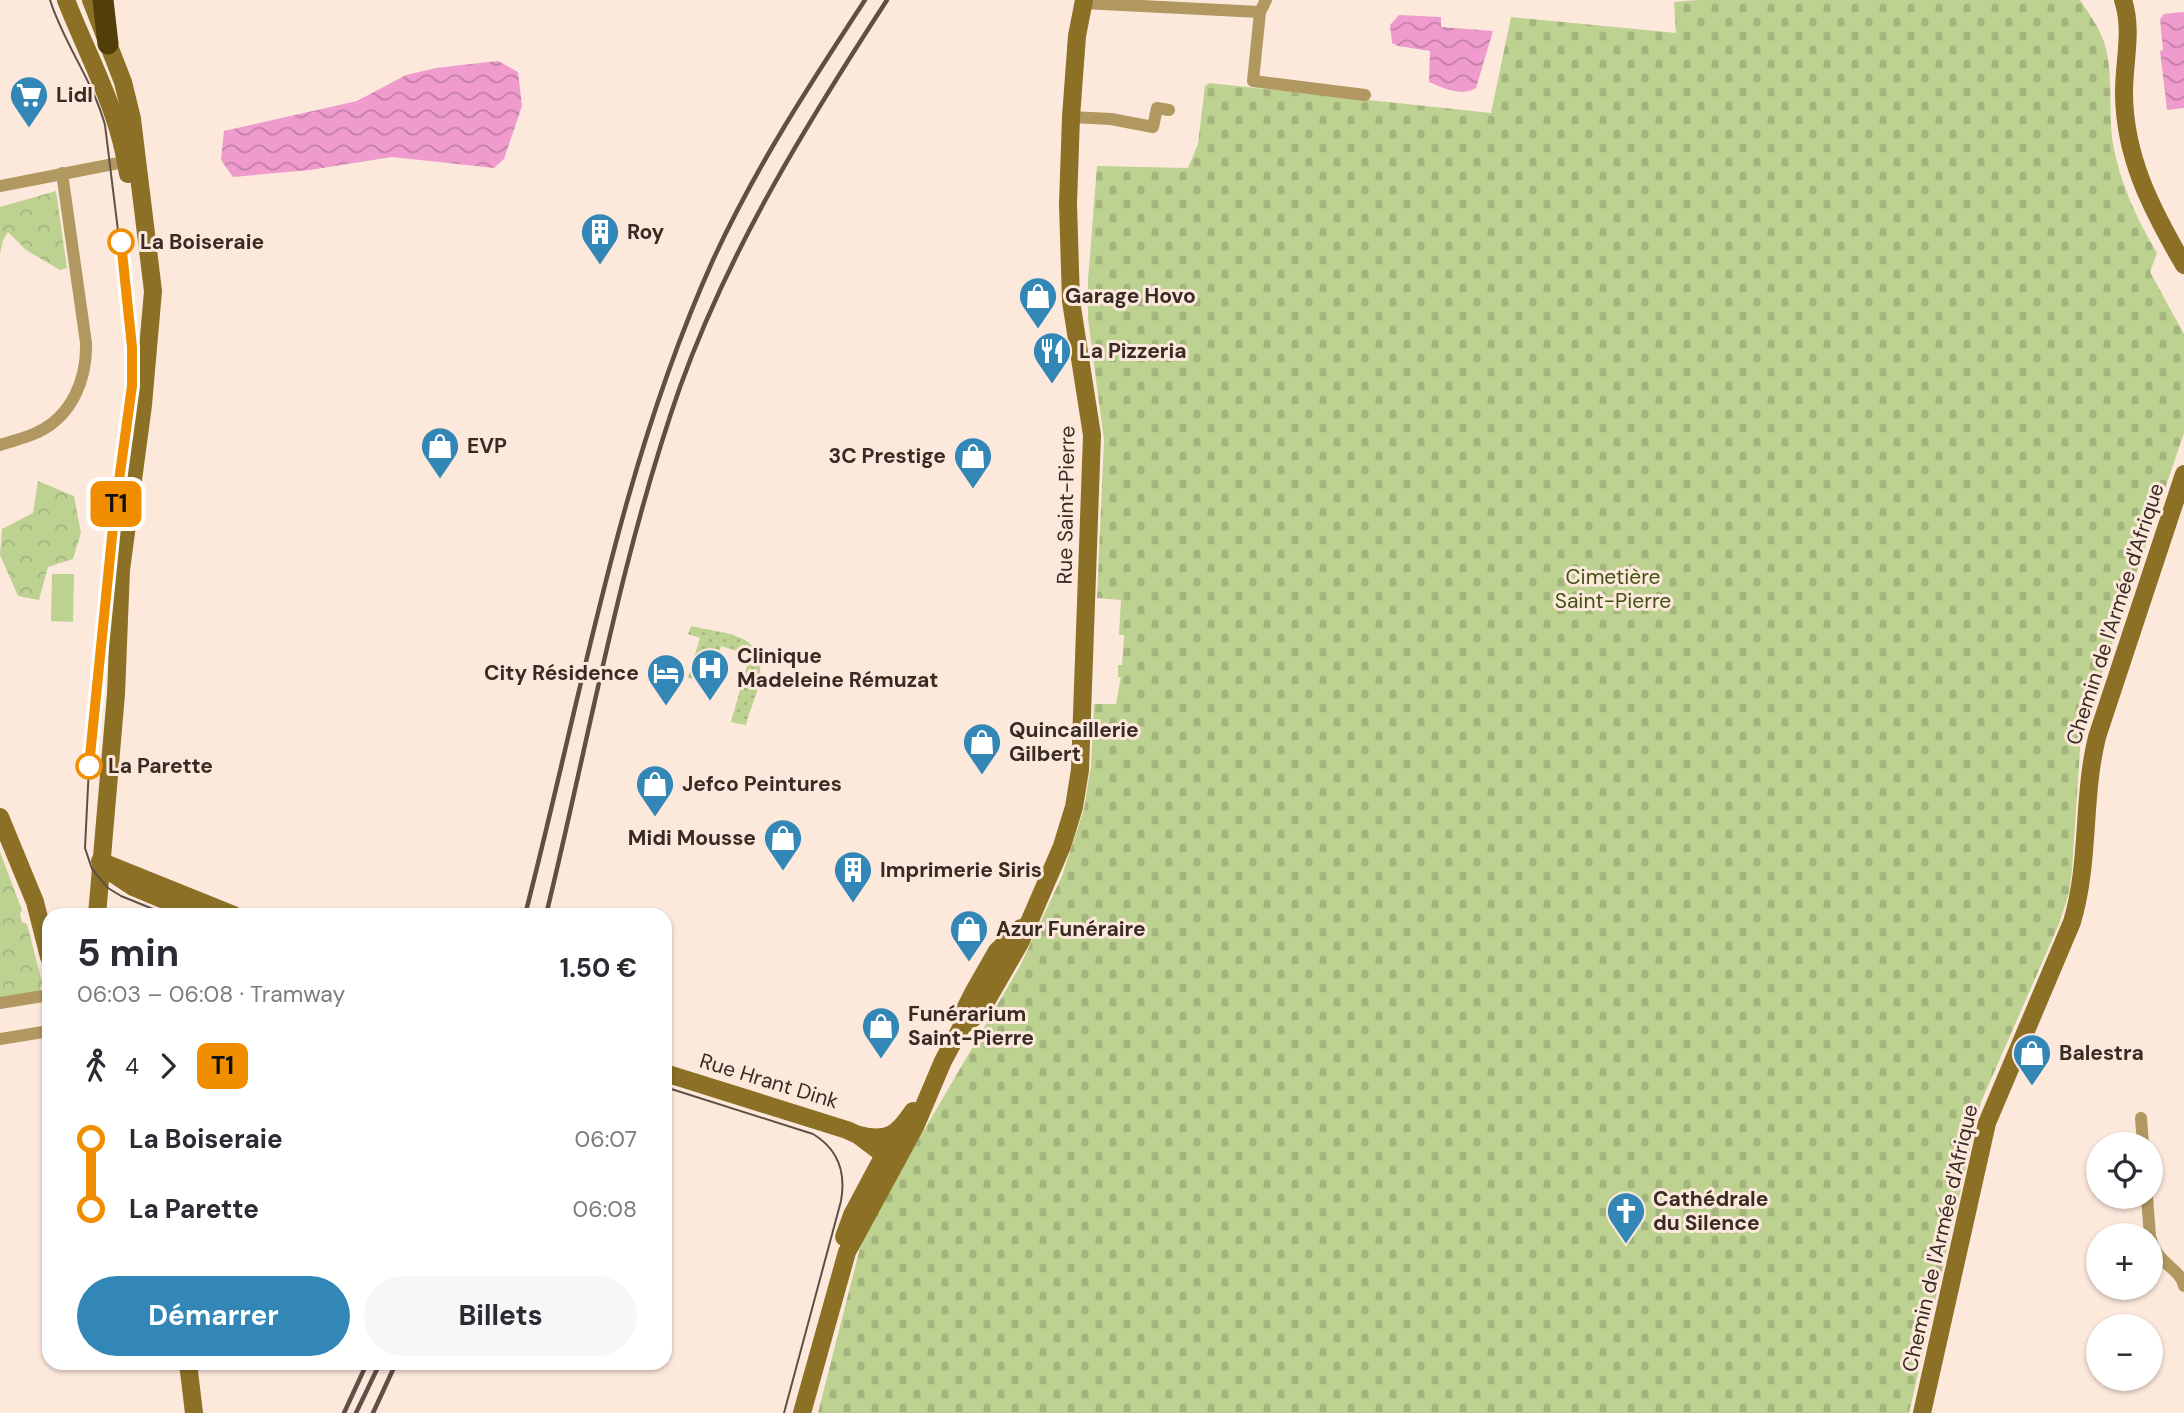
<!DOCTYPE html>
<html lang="fr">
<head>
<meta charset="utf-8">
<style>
  :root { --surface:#fff; --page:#f7f7f7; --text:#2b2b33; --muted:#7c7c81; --accent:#3387b7 }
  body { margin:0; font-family:"DM Sans",sans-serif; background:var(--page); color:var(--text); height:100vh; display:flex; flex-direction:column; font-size:26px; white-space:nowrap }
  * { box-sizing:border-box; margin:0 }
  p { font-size:23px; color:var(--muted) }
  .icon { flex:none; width:38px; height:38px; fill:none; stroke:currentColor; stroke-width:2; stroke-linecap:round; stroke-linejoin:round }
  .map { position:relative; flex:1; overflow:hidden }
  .sheet { position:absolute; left:42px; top:908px; width:630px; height:462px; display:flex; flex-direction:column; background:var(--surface); border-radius:21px; box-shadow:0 2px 5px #0004 }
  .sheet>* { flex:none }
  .badge { padding:0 14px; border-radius:10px; font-size:24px; line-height:46px }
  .controls { position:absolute; left:2086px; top:1132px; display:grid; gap:14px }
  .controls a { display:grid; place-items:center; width:77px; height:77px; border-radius:50%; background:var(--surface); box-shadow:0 2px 5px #0004; font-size:35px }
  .map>.badge { position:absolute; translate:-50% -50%; box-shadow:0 0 0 4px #fff }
  .legs { display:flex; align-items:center; gap:10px; height:77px; padding:0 35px; font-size:23px }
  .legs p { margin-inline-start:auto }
  .head { display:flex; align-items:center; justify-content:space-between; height:119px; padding:0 35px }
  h1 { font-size:38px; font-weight:700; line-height:52px }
  .button { display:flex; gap:14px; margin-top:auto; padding:14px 35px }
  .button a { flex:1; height:80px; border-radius:42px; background:var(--accent); color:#fff; font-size:28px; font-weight:700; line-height:80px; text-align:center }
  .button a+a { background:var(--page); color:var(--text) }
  ul { padding:0 35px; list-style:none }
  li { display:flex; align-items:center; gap:24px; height:70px; font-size:26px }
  li i { display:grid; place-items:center; width:10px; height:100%; margin:0 9px; background:currentColor }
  li i::after { content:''; width:18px; height:18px; margin:-9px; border:5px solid; border-radius:50%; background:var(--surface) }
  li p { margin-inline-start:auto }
  li:first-child i { background:linear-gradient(#0000 50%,currentColor 0) }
  li:last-child i { background:linear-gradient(currentColor 50%,#0000 0) }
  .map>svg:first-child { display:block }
</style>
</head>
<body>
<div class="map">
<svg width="2184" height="1413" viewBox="0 0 2184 1413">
  <defs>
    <pattern id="grass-dots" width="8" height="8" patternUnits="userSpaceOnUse" patternTransform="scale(1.75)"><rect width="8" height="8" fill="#bdd291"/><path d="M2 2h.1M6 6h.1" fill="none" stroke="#a3b47d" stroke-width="1.8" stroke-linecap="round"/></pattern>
    <pattern id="forest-crowns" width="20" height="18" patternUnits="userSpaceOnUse" patternTransform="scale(1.75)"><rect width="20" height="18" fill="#bdd291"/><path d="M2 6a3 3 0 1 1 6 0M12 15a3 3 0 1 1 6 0" fill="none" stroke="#a3b47d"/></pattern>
    <pattern id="cemetery-stones" width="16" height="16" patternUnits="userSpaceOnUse" patternTransform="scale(1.75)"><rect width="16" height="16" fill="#bdd291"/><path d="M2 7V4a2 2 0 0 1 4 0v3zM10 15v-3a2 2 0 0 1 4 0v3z" fill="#a3b47d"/></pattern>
    <pattern id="water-waves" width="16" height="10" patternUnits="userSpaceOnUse" patternTransform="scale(1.75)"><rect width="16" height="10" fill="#ef9bce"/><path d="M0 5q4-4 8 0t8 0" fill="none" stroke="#c37fa7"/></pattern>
  </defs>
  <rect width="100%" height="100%" fill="#fde8dc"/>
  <path fill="url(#grass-dots)" d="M691 626C729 635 768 632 759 683 757 695 749 712 746 725L731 722 750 655 721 646 710 684 688 678 700 638 688 634Z"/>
  <g fill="url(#forest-crowns)">
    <path d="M56 191 67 268 60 270 26 250 8 232 3 240 0 254V207Z"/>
    <path d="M38 481 74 496 81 533 73 559 48 567 39 600 18 596 0 555 2 529 33 513Z"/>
    <path d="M0 852 22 910 20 914 22 922 27 924 42 982 40 991 0 998Z"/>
  </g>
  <path fill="url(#cemetery-stones)" d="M1697 0H2080C2089 14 2099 27 2104 42 2114 73 2108 111 2113 144 2120 183 2137 220 2157 253L2150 272 2184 334V433L2081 735 2072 870 2069 893 2059 924 1981 1102 1909 1413H818L861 1244 871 1221 1020 966 1062 876 1084 809 1091 765 1094 704H1116L1121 677H1118V665H1122L1124 635H1119L1121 600 1097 598 1104 440 1088 319V281L1097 166 1188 168 1198 144 1205 86 1209 83 1491 113 1511 17 1676 33 1674 2Z"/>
  <path fill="#bdd291" d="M52 574H74L73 622 51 621Z"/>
  <g fill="url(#water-waves)">
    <path d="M2184 12V108L2167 110 2160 51 2163 50 2160 19 2164 14Z"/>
    <path d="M1399 15 1441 17V27L1493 31 1476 88C1461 97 1443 88 1429 82L1430 51 1398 46 1392 43 1390 25Z"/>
    <path d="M498 61 518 72 522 106 504 159 494 168 392 157 310 170 233 177 221 160 224 131 357 101 406 75 436 68Z"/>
  </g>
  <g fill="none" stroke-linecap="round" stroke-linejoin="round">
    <g stroke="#b09860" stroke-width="12">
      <path d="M1266 0 1260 12 1253 81 1365 95"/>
      <path d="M1083 3 1260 12"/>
      <path d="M1071 117 1111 119 1153 127 1157 108 1169 110"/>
      <path d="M0 186 134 160"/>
      <path d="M0 445C12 441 26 438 38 432 72 416 87 379 86 343L62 173"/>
      <path d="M0 1003 49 995"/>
      <path d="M0 1039 49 1031"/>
      <path d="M2141 1118 2143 1144"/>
      <path d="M2147 1197 2150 1236"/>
      <path d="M2151 1239C2157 1265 2180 1267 2184 1286"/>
    </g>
    <g stroke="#8b7026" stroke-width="18">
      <path d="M66 0C89 59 119 110 128 174"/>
      <path d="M91 0 123 82 132 119 153 291 143 405 121 570 116 694 97 915"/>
      <path d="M2123 0C2133 30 2124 61 2124 92 2124 157 2152 210 2184 265"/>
      <path d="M0 817 35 902 49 957"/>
      <path d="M100 861 234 915"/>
      <path d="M109 871 133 887 200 915"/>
      <path d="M962 1026 979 1014 1021 941 1062 846 1074 807 1080 770 1092 435 1071 301 1068 204 1071 117 1077 36 1084 0"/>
      <path d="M665 1073 847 1130 858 1135 895 1163"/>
      <path d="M859 1135C888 1142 897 1135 913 1111"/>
      <path d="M844 1237 852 1215 884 1155 893 1149"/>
      <path d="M188 1363 194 1413"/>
      <path d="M802 1413 847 1252 915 1127 943 1061 962 1026 966 1007 973 993 997 951 1021 928"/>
      <path d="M1922 1413 1987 1123 2072 922C2090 862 2082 798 2097 737L2184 474"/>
    </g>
    <path stroke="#513e09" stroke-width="21" d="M103 0 108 44"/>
    <g stroke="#5f5047" stroke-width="2">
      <path d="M50 0C64 44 93 81 105 125L130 328 132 386 114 517 105 601 89 766 85 848 92 869 108 888 121 896 168 915"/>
      <path d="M665 1087 813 1134C838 1149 846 1173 841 1201L784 1413"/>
    </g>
    <g stroke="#5f5047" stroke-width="4.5">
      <path d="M525 915C582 695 619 469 713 260 755 168 810 84 865 0"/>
      <path d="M546 915C589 739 620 558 680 387 730 248 807 123 887 0"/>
      <path d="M344 1413 367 1363"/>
      <path d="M356 1413 380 1363"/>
      <path d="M373 1413 396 1363"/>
    </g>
  </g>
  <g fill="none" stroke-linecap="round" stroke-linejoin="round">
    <g stroke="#fff" stroke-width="16">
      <path id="line-1" d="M89 766 114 517 132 386V347L121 242"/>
    </g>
    <use href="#line-1" stroke="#f18e00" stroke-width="10"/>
  </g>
  <defs>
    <g id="supermarket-pin" transform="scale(2.0125)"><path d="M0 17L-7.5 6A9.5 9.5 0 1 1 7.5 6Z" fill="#3387b7" stroke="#fde8dc"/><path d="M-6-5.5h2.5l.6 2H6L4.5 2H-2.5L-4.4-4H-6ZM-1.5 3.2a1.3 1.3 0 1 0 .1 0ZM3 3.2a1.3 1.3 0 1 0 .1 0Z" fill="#fff"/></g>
    <g id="building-pin" transform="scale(2.0125)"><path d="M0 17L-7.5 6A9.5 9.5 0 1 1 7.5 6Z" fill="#3387b7" stroke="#fde8dc"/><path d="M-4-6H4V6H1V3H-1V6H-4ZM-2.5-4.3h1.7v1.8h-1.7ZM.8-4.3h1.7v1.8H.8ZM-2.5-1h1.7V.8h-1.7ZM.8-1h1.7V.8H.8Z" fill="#fff"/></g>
    <g id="shop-pin" transform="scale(2.0125)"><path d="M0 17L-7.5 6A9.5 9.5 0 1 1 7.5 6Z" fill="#3387b7" stroke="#fde8dc"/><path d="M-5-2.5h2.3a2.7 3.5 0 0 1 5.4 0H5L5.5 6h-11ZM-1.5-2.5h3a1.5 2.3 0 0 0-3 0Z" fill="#fff"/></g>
    <g id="restaurant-pin" transform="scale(2.0125)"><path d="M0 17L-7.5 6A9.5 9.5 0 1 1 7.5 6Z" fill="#3387b7" stroke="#fde8dc"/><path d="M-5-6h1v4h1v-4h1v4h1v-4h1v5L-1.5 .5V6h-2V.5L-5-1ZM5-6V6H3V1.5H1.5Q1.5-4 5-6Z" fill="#fff"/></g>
    <g id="hospital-pin" transform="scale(2.0125)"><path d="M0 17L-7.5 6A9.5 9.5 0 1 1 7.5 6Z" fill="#3387b7" stroke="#fde8dc"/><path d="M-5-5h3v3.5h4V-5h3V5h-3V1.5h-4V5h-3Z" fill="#fff"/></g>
    <g id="hotel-pin" transform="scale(2.0125)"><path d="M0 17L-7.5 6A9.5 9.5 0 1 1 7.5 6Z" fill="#3387b7" stroke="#fde8dc"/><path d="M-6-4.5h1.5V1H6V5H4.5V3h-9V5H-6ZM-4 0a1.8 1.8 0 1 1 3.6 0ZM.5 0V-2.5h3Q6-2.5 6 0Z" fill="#fff"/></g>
    <g id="church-pin" transform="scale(2.0125)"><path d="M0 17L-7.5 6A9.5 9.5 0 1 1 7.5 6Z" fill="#3387b7" stroke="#fde8dc"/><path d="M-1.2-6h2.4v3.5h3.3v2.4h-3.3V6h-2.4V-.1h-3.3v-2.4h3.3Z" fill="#fff"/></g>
  </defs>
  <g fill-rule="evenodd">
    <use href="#supermarket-pin" x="29" y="95"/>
    <use href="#building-pin" x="600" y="232"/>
    <use href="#shop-pin" x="1038" y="296"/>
    <use href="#restaurant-pin" x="1052" y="351"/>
    <use href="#shop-pin" x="440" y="446"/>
    <use href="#shop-pin" x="973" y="456"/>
    <use href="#hospital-pin" x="710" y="668"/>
    <use href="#hotel-pin" x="666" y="673"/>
    <use href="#shop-pin" x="982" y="742"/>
    <use href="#shop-pin" x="655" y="784"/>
    <use href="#shop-pin" x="783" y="838"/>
    <use href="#building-pin" x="853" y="870"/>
    <use href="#shop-pin" x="969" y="929"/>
    <use href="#shop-pin" x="881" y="1026"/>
    <use href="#shop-pin" x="2032" y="1053"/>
    <use href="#church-pin" x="1626" y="1211"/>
  </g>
  <g fill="#fff" stroke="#f18e00" stroke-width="3.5">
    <circle cx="121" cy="242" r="12"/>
    <circle cx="89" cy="766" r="12"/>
  </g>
  <g text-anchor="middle" stroke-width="6" stroke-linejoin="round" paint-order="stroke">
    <g font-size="21" font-weight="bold" fill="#382b23" stroke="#fde8dc" text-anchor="start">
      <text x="56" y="102">Lidl</text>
      <text x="627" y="239">Roy</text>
      <text x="1065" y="303">Garage Hovo</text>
      <text x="1079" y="358">La Pizzeria</text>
      <text x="467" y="453">EVP</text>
      <text x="946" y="463" text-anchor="end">3C Prestige</text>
      <text x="737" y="663">Clinique<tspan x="737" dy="24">Madeleine Rémuzat</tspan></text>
      <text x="639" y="680" text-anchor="end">City Résidence</text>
      <text x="1009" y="737">Quincaillerie<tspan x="1009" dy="24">Gilbert</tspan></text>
      <text x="682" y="791">Jefco Peintures</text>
      <text x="756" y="845" text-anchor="end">Midi Mousse</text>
      <text x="880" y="877">Imprimerie Siris</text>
      <text x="996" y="936">Azur Funéraire</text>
      <text x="908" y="1021">Funérarium<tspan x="908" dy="24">Saint-Pierre</tspan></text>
      <text x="2059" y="1060">Balestra</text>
      <text x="1653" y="1206">Cathédrale<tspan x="1653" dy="24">du Silence</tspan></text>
    </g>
    <g font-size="21" font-weight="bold" fill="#382b23" stroke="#fde8dc" text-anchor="start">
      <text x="140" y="249">La Boiseraie</text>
      <text x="108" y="773">La Parette</text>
    </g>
    <g font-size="21" fill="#382b23" stroke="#fde8dc">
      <text transform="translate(1066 505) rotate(-89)" y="7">Rue Saint-Pierre</text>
      <text transform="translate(2115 614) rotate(-72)" y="7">Chemin de l'Armée d'Afrique</text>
      <text transform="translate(769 1081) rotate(17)" y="7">Rue Hrant Dink</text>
      <text transform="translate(1940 1238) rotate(-77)" y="7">Chemin de l'Armée d'Afrique</text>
    </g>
    <g font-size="21" fill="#415112" stroke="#fde8dc">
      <text x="1613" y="584">Cimetière<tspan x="1613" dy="24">Saint-Pierre</tspan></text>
    </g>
  </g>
</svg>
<div class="controls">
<a><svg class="icon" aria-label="locate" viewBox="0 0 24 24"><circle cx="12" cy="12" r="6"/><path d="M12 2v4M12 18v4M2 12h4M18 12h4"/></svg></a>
<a>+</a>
<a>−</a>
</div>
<b class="badge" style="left:116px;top:504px;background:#f18e00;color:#111">T1</b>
<section class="sheet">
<div class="head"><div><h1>5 min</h1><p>06:03 – 06:08 · Tramway</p></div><b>1.50 €</b></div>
<div class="legs"><svg class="icon" aria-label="walk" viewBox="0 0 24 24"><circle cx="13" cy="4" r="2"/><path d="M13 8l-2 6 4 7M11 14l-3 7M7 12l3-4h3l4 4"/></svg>4<svg class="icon" aria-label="forward" viewBox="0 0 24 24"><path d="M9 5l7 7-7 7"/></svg><b class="badge" style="background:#f18e00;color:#111">T1</b></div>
<ul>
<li><i style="color:#f18e00"></i><b>La Boiseraie</b><p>06:07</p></li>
<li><i style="color:#f18e00"></i><b>La Parette</b><p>06:08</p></li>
</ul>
<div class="button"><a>Démarrer</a><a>Billets</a></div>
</section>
</div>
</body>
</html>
